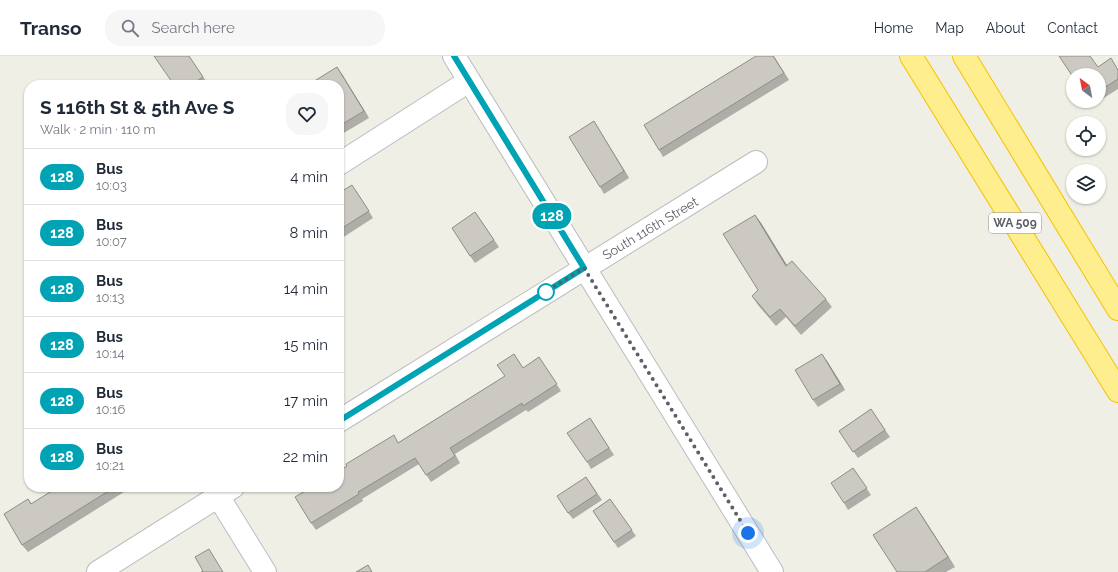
<!DOCTYPE html>
<html lang="en">
<head>
<meta charset="utf-8">
<style>
  :root { --surface:#fff; --page:#f6f6f7; --text:#1f2937; --muted:#747a83; --line:#e0e1e3 }
  body { margin:0; font-family:Raleway,sans-serif; background:var(--page); color:var(--text); height:100vh; display:flex; flex-direction:column; font-size:15px; white-space:nowrap }
  * { box-sizing:border-box; margin:0 }
  p { font-size:13px; color:var(--muted) }
  .icon { flex:none; width:22px; height:22px; fill:none; stroke:currentColor; stroke-width:2; stroke-linecap:round; stroke-linejoin:round }
  .map { position:relative; flex:1; overflow:hidden }
  .side { position:absolute; left:24px; top:24px; width:320px; height:412px; display:flex; flex-direction:column; background:var(--surface); border-radius:16px; box-shadow:0 1px 3px #0004 }
  .side>* { flex:none }
  .badge { padding:0 8px; border-radius:13px; font-size:14px; line-height:26px }
  .needle { width:26px; rotate:328deg }
  .buttons { position:absolute; left:1066px; top:12px; display:grid; gap:8px }
  .buttons a { display:grid; place-items:center; width:40px; height:40px; border-radius:50%; background:var(--surface); box-shadow:0 1px 3px #0004; font-size:20px }
  .you { position:absolute; width:20px; height:20px; margin:-10px; border:3px solid #fff; border-radius:50%; background:#1a73e8; box-shadow:0 0 0 6px #1a73e833 }
  .map>.badge { position:absolute; translate:-50% -50%; box-shadow:0 0 0 2px #fff }
  .round { display:grid; place-items:center; flex:none; width:42px; height:42px; border-radius:16px; background:var(--page) }
  .head { display:flex; align-items:center; justify-content:space-between; height:68px; padding:0 16px }
  h1 { font-size:19px; font-weight:700; line-height:30px }
  ul { padding:0; list-style:none }
  li { display:flex; align-items:center; gap:12px; height:56px; padding:0 16px; border-top:1px solid var(--line) }
  li div { flex:1 }
  li b { display:block; font-size:15px }
  li em { font-style:normal }
  li .badge { min-width:44px; font-weight:700; text-align:center }
  header { display:flex; align-items:center; gap:24px; box-sizing:border-box; height:56px; padding:0 20px; background:var(--surface); border-bottom:1px solid var(--line) }
  header strong { font-size:19px }
  nav { display:flex; gap:22px; margin-inline-start:auto; font-size:14px }
  .search { width:280px; height:36px; background:var(--page); display:flex; align-items:center; gap:10px; box-sizing:border-box; padding:0 14px; border-radius:16px; color:var(--muted); font-size:15px }
  .map>svg:first-child { display:block }
</style>
</head>
<body>
<header>
<strong>Transo</strong>
<div class="search"><svg class="icon" aria-label="search" viewBox="0 0 24 24"><circle cx="10" cy="10" r="6"/><path d="M15 15l6 6"/></svg>Search here</div>
<nav><a>Home</a><a>Map</a><a>About</a><a>Contact</a></nav>
</header>
<div class="map">
<svg width="1118" height="516" viewBox="0 0 1118 516">
  <rect width="100%" height="100%" fill="#f0efe5"/>
  <g fill="none" stroke-linecap="round" stroke-linejoin="round">
    <g stroke="#babcc1" stroke-width="24">
      <g id="minor">
        <path d="M454 0 772 516"/>
        <path d="M339 108 469 25"/>
        <path d="M339 365 756 106"/>
        <path d="M218 440 265 516"/>
        <path d="M98 516 233 431"/>
      </g>
    </g>
    <g stroke="#f5c200" stroke-width="24">
      <g id="highway">
        <path d="M911 0 1118 335"/>
        <path d="M964 0 1118 253"/>
      </g>
    </g>
    <use href="#minor" stroke="#fff" stroke-width="22"/>
    <use href="#highway" stroke="#ffee8d" stroke-width="22"/>
  </g>
  <g fill="#afada7">
    <path d="M189 0 208 28 206 29H174Z"/>
    <path d="M756 0H774L789 24 663 101 659 94Z"/>
    <path d="M337 11 369 62 342 78 339 73V29Z"/>
    <path d="M1098 11 1118 13V33L1099 45V19Z"/>
    <path d="M1090 45H1099L1092 49Z"/>
    <path d="M598 72 629 122 604 138 600 131Z"/>
    <path d="M357 136 373 162 339 184V137Z"/>
    <path d="M475 156 499 191 475 207 470 200Z"/>
    <path d="M755 159 761 167 787 209 826 243 832 251 801 279 786 261 776 270 758 249 752 240 758 234Z"/>
    <path d="M514 298 523 312 539 301 561 335 528 356 526 354 455 398 460 407 431 426 419 408 362 443 363 445 316 474 311 467 399 386 505 320Z"/>
    <path d="M827 305 845 334 818 351 813 344Z"/>
    <path d="M871 353 890 381 858 402 839 375Z"/>
    <path d="M590 362 614 399 591 413 587 406Z"/>
    <path d="M853 412 871 439 848 454 844 447Z"/>
    <path d="M591 428 602 444 573 463 568 457Z"/>
    <path d="M58 431H132L28 496 22 489 28 443 32 448Z"/>
    <path d="M610 443 636 480 618 492 593 455Z"/>
    <path d="M916 451 955 511 946 516H897Z"/>
  </g>
  <g fill="#8e8d88">
    <path d="M337 11 342 18 369 62 364 55Z"/>
    <path d="M594 65 598 72 629 122 624 115Z"/>
    <path d="M755 159 761 167 792 218 786 210Z"/>
    <path d="M822 298 827 305 845 334 840 328Z"/>
    <path d="M916 451 923 461 955 511 948 501Z"/>
  </g>
  <g fill="#cbc9c2" stroke="#8e8d88">
    <path d="M154 0H189L203 21 191 29H174Z"/>
    <path d="M756 0H773L784 17 659 94 644 69Z"/>
    <path d="M1059 0H1090L1098 11 1111 2 1118 14V23L1099 35V19H1073V21Z"/>
    <path d="M337 11 364 55 339 70V29H308Z"/>
    <path d="M594 65 624 115 600 131 569 81Z"/>
    <path d="M352 129 369 155 339 174V137Z"/>
    <path d="M475 156 494 184 470 200 452 172Z"/>
    <path d="M755 159 786 210 792 205 826 243 795 270 780 253 770 261 752 240 758 234 723 178Z"/>
    <path d="M514 298 523 312 539 301 557 328 523 350 522 347 450 392 455 400 426 419 415 402 358 436 359 438 311 467 295 441 312 431H339V415L347 410 346 408 394 379 398 387 505 320 497 309Z"/>
    <path d="M822 298 840 328 813 344 795 314Z"/>
    <path d="M871 353 885 374 853 396 839 375Z"/>
    <path d="M590 362 609 392 587 406 567 377Z"/>
    <path d="M853 412 867 432 844 447 831 427Z"/>
    <path d="M586 421 597 438 568 457 557 440Z"/>
    <path d="M58 431H115L22 489 4 458 28 443 31 448Z"/>
    <path d="M610 443 632 474 614 486 593 455Z"/>
    <path d="M916 451 948 501 925 516H897L873 479Z"/>
    <path d="M209 493 223 516H201L203 515 195 501Z"/>
    <path d="M368 509 372 516H356Z"/>
  </g>
  <g fill="none" stroke-linecap="round" stroke-linejoin="round">
    <g stroke="#fff" stroke-width="9">
      <path id="line" d="M339 365 584 212 454 0"/>
    </g>
    <use href="#line" stroke="#00a3b4" stroke-width="6"/>
    <path stroke="#5d6066" stroke-width="4" stroke-dasharray="0 7.2" d="M546 236 544 237 584 212 748 477"/>
  </g>
  <circle fill="#fff" stroke="#00a3b4" stroke-width="2" cx="546" cy="236" r="8"/>
  <g text-anchor="middle" stroke-width="3" stroke-linejoin="round" paint-order="stroke">
    <rect fill="#fff" stroke="#8e9094" stroke-width="1" x="989" y="157" width="52" height="20" rx="3"/>
    <g font-size="12" font-weight="bold" fill="#5d6066">
      <text x="1015" y="171">WA 509</text>
    </g>
    <g font-size="13" fill="#5d6066" stroke="#fff">
      <text transform="translate(650 172) rotate(-31)" y="5">South 116th Street</text>
    </g>
  </g>
</svg>
<div class="buttons">
<a><svg class="needle" viewBox="-14 -14 28 28"><path d="M0-13l5 13h-10z" fill="#e53935"/><path d="M0 13l5-13h-10z" fill="#747a83"/></svg></a>
<a><svg class="icon" aria-label="locate" viewBox="0 0 24 24"><circle cx="12" cy="12" r="6"/><path d="M12 2v4M12 18v4M2 12h4M18 12h4"/></svg></a>
<a><svg class="icon" aria-label="layers" viewBox="0 0 24 24"><path d="M12 4l9 5-9 5-9-5zM3 14l9 5 9-5"/></svg></a>
</div>
<div class="you" style="left:748px;top:477px"></div>
<b class="badge" style="left:552px;top:160px;background:#00a3b4;color:#fff">128</b>
<section class="side">
<div class="head"><div><h1>S 116th St &amp; 5th Ave S</h1><p>Walk · 2 min · 110 m</p></div><a class="round"><svg class="icon" aria-label="heart" viewBox="0 0 24 24"><path d="M12 20l-8-8c-3-5 5-10 8-4 3-6 11-1 8 4z"/></svg></a></div>
<ul>
<li><span class="badge" style="background:#00a3b4;color:#fff">128</span><div><b>Bus</b><p>10:03</p></div><em>4 min</em></li>
<li><span class="badge" style="background:#00a3b4;color:#fff">128</span><div><b>Bus</b><p>10:07</p></div><em>8 min</em></li>
<li><span class="badge" style="background:#00a3b4;color:#fff">128</span><div><b>Bus</b><p>10:13</p></div><em>14 min</em></li>
<li><span class="badge" style="background:#00a3b4;color:#fff">128</span><div><b>Bus</b><p>10:14</p></div><em>15 min</em></li>
<li><span class="badge" style="background:#00a3b4;color:#fff">128</span><div><b>Bus</b><p>10:16</p></div><em>17 min</em></li>
<li><span class="badge" style="background:#00a3b4;color:#fff">128</span><div><b>Bus</b><p>10:21</p></div><em>22 min</em></li>
</ul>
</section>
</div>
</body>
</html>
